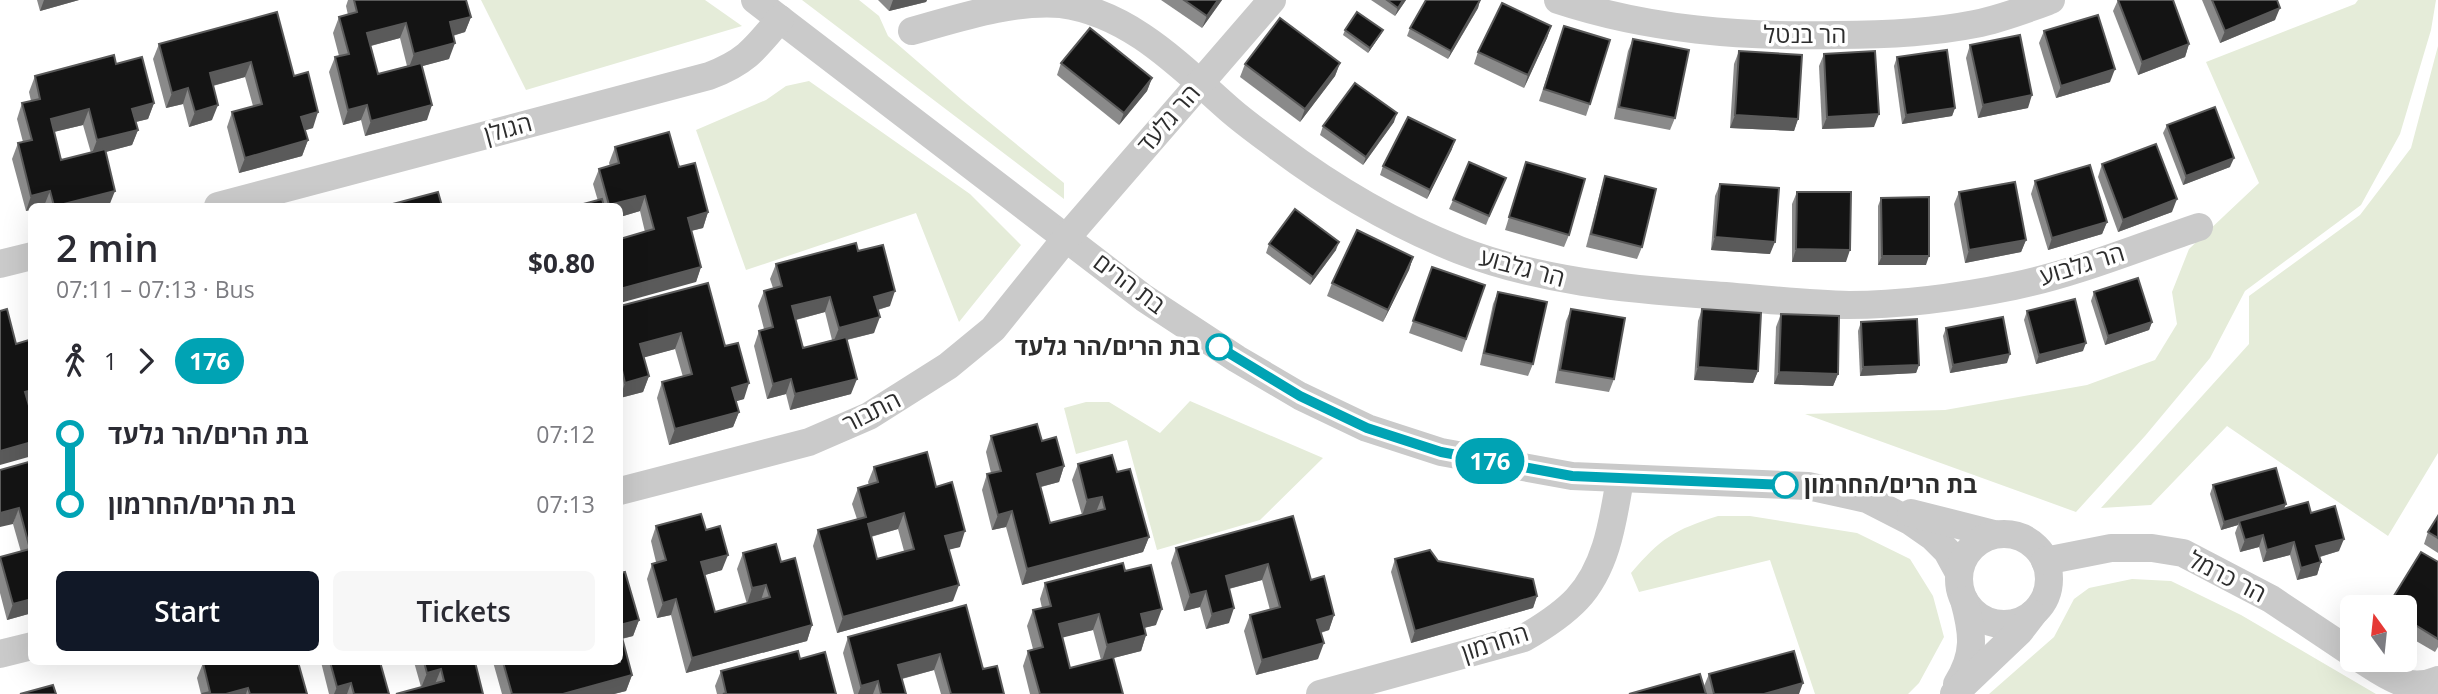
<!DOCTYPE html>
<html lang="en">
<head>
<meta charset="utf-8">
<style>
  :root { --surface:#fff; --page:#f7f7f7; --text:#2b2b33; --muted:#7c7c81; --accent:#111827 }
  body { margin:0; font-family:"Open Sans",Heebo,sans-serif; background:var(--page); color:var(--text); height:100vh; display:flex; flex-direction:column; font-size:26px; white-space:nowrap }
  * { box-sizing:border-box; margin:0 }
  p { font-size:23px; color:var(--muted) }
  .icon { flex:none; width:38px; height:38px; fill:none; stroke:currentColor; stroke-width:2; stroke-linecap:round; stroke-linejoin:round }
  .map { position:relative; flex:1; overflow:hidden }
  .drawer { position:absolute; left:28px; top:203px; width:595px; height:462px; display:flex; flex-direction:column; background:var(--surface); border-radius:10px; box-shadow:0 7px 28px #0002 }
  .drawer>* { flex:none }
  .badge { padding:0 14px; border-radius:23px; font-size:24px; line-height:46px }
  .needle { width:46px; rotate:345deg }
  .tools { position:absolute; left:2340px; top:595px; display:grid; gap:14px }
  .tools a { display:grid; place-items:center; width:77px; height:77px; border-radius:10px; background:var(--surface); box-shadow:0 7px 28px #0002; font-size:35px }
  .map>.badge { position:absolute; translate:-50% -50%; box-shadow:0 0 0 4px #fff }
  .legs { display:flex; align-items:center; gap:10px; height:77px; padding:0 28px; font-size:23px }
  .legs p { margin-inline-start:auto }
  .headline { display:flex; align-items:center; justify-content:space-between; height:119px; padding:0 28px }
  h1 { font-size:38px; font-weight:600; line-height:52px }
  .primary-button { display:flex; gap:14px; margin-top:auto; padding:14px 28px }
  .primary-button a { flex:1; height:80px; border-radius:10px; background:var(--accent); color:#fff; font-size:28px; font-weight:600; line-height:80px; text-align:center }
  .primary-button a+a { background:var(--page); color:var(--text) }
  ul { padding:0 28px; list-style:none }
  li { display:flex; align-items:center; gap:24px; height:70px; font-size:26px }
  li i { display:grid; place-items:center; width:10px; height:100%; margin:0 9px; background:currentColor }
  li i::after { content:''; width:18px; height:18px; margin:-9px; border:5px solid; border-radius:50%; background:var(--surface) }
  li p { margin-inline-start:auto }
  li:first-child i { background:linear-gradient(#0000 50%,currentColor 0) }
  li:last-child i { background:linear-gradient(currentColor 50%,#0000 0) }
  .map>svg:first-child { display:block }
</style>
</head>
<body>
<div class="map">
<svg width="2438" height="694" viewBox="0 0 2438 694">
  <rect width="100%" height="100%" fill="#fff"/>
  <g fill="#e5ecd9">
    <path d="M481 0H705L742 26 526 90Z"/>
    <path d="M802 0H859L879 16 888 36 962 100 1064 183V199Z"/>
    <path d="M2358 0H2436L2431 30 2400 134 2361 205 2245 291 2210 358 2145 436 2076 512 1805 414 1945 410 2087 385 2155 360 2177 324 2172 292 2189 249 2259 183 2206 62 2355 4Z"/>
    <path d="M2438 46V453L2388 536 2227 426 2151 505 2101 508 2249 344V296L2360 215 2411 148Z"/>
    <path d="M809 81 970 194 1021 245 959 322 916 213 746 270 696 130 766 100 786 86Z"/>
    <path d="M1190 401 1323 458 1260 520 1157 550 1127 440 1076 454 1064 408 1086 402H1109L1160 433Z"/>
    <path d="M1718 516H1750L1857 533 1910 559 1933 596 1944 637 1919 683 1908 694H1815L1770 560 1639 592 1631 573C1661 538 1674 530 1718 516Z"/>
    <path d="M2132 579 2171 581 2241 615 2376 694H1989L2054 637 2074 599 2089 588Z"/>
  </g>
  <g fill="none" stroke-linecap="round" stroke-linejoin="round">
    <g stroke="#cacaca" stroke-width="28">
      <path d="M755 0 1144 298 1237 359 1300 396 1367 428 1441 452 1572 476 1808 486 1867 499 1910 521 1933 537 1947 551 1959 573"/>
      <path d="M1558 0C1649 30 1743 37 1837 35 1884 35 1930 33 1975 24 2001 19 2027 9 2051 0"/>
      <path d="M912 31C959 18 1012 0 1061 4 1130 13 1180 66 1229 109 1245 123 1262 135 1278 147 1334 189 1394 224 1459 250 1539 281 1625 289 1710 295 1756 298 1803 304 1849 305 1904 305 1960 297 2014 286 2077 273 2139 247 2199 227"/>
      <path d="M218 206 709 76C746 62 755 49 780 19"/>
      <path d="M0 264 32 256"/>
      <path d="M620 491 809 442 869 416 948 366 993 329 1067 237 1272 0"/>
      <path d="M1911 513 1994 534"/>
      <circle cx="2004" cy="579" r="45"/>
      <path d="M2045 561 2111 548H2152L2183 553 2271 599 2352 653"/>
      <path d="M0 654 32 646"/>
      <path d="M2362 660C2387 676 2408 693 2438 680"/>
      <path d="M1957 684C1976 654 1973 633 1964 600"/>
      <path d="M1320 694 1524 638C1543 627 1562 615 1577 599 1607 567 1613 520 1620 479"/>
      <path d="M1954 694 2020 631 2033 614"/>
    </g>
  </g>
  <g fill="#8a8a8a" fill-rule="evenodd">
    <path d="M37 0H79L40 11Z"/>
    <path d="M348 0H466L471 17 465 32 453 36 449 59 422 66 427 120 365 136 361 120 343 125 329 72 335 57 339 56 333 33 339 17 348 15 346 6ZM400 38 407 66 378 74 371 46Z"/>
    <path d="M878 0H927L926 2 889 11Z"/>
    <path d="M1161 0H1222L1202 28Z"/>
    <path d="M1371 0H1406L1395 16Z"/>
    <path d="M1480 0 1478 8 1448 59 1407 36 1410 28Z"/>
    <path d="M2118 0H2173L2189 44 2185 57 2138 75 2113 11Z"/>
    <path d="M2202 0H2277L2275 20 2220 43Z"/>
    <path d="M277 12 294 76 313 128 305 130 308 140 302 156 239 173 227 127 232 112 253 106 245 77 213 86 212 120 189 127 183 104 166 108 153 59 159 44Z"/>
    <path d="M1551 26 1547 38 1524 88 1474 64 1478 52Z"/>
    <path d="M1564 26 1590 104 1586 116 1539 101Z"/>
    <path d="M1345 30 1381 34 1368 53 1343 35Z"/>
    <path d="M2044 31 2110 82 2056 98 2039 43Z"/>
    <path d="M1633 39 1675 118 1670 130 1614 119 1628 51Z"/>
    <path d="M1970 45 2028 108 1978 118 1966 58Z"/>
    <path d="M1739 51 1798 119 1794 131 1730 128 1734 64Z"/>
    <path d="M1824 54 1874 127 1822 129 1819 66Z"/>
    <path d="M1897 57 1955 108 1952 116 1902 124 1894 66Z"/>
    <path d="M1061 63 1152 78 1147 91 1119 125 1057 75Z"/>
    <path d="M1340 63 1335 76 1300 122 1240 77 1245 64Z"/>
    <path d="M116 64 154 103 148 119 136 122 138 130 132 145 105 152 109 206H32L26 211 12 159 18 143 23 142 17 119 22 103 31 101 29 92 35 76ZM83 125 91 153 61 160 54 132Z"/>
    <path d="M1394 122 1363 165 1320 135 1323 126Z"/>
    <path d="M2167 125 2230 167 2183 185 2163 133Z"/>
    <path d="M615 147 679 167 708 212 703 228 691 231 701 267 696 282 645 232 640 211 620 217V206H576L598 201 593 184 599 169 610 166 609 163Z"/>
    <path d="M1452 149 1427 199 1380 175 1383 166Z"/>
    <path d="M1526 162 1569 235 1564 247 1505 230Z"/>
    <path d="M2102 164 2172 212 2118 232 2098 177Z"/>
    <path d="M1605 176 1642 247 1637 259 1586 247 1601 189Z"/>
    <path d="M2035 181 2107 222 2102 234 2048 250 2031 194Z"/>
    <path d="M1720 184 1770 254 1711 250 1715 196Z"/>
    <path d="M1502 186 1486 225 1449 209 1453 200Z"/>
    <path d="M1797 192 1846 262H1792V204Z"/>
    <path d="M1959 192 2026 240 2021 252 1965 263 1954 204Z"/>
    <path d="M1881 198 1926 265H1878V206Z"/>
    <path d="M1269 244 1336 250 1310 285 1266 253Z"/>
    <path d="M858 251 890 306 878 310 874 333 847 340 851 394 790 410 786 394 767 399 754 346 759 331 764 329 758 306 764 291 773 288 770 279 776 264ZM825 312 832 340 803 348 796 320Z"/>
    <path d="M1413 257 1409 270 1383 322 1327 296 1332 283Z"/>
    <path d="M1432 267 1485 285 1462 352 1409 333Z"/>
    <path d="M1498 292 1533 364 1528 376 1480 365 1493 304Z"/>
    <path d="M2094 292 2152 322 2149 330 2105 345 2091 301Z"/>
    <path d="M620 306 725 346 744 399 736 401 739 412 733 427 669 445 657 398 662 382 683 377 675 349 644 357 649 376 643 392 620 398Z"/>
    <path d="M1571 309 1614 379 1609 392 1555 383 1566 321Z"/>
    <path d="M1702 309 1758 371 1753 383 1694 380 1698 321Z"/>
    <path d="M2027 311 2083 351 2036 364 2024 320Z"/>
    <path d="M1781 314 1838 374 1833 386 1774 384 1776 327Z"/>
    <path d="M1861 322 1919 365 1916 373 1860 376 1858 331Z"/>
    <path d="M1946 328 2007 363 1950 373 1943 336Z"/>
    <path d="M991 436 1042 441 1064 466 1059 482 1041 487 1050 523 1082 515 1072 480 1078 464 1117 472 1149 537 1143 552 1022 585 1006 527 992 530 982 490 987 474 991 473 986 452Z"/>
    <path d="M32 461V613L7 620 0 593V558L21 552 13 524Z"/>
    <path d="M874 467 936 487 960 547 949 549 953 601 837 633 813 546 818 530 857 519 852 504 858 488 869 485 868 482ZM898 529 904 551 877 559 871 537Z"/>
    <path d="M2213 485 2286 504 2284 508 2311 513 2339 551 2320 557 2321 562 2317 575 2297 580 2290 555 2263 562 2259 547 2240 552 2235 533 2238 525 2221 530 2210 494Z"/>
    <path d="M1293 516 1311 580 1334 615 1329 630 1321 633 1318 659 1256 675 1244 631 1250 615 1270 610 1262 580 1229 589V623L1206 629 1200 607 1184 611 1171 563 1176 548Z"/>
    <path d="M2438 516V553L2424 544 2428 532Z"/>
    <path d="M656 526 706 530 722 570 705 575 715 612 747 604 737 569 743 553 781 562 812 625 807 641 686 673 671 615 657 618 647 579 652 564 656 562 651 541Z"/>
    <path d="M1395 559 1438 561 1537 596 1533 608 1411 643 1391 572Z"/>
    <path d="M2438 562V647L2435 652 2404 634V607Z"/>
    <path d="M1125 571 1156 625 1144 628 1146 635 1141 651 1113 658 1123 694H1030L1023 666 1028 651 1033 649 1027 626 1033 610 1042 608 1040 599 1045 583ZM1093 630 1101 660 1070 668 1062 637Z"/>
    <path d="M620 573 639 620 633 636 622 639 632 675 626 691 614 694H502L493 662H620Z"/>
    <path d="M966 605 983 669 1004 694H941L934 670 902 679 906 694H854L843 653 848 637Z"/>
    <path d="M800 659 836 694H717L715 686 721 671Z"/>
    <path d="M321 662H380L389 694H329Z"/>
    <path d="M414 662H475L483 694 421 687Z"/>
    <path d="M203 663 307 694H201L197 678Z"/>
    <path d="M1709 674 1799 694H1706L1704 686Z"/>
  </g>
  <g fill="#5a5a5a">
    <path d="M44 0H79L40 11Z"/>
    <path d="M893 0H927L926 2 889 11Z"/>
    <path d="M1218 0H1222L1202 28 1207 16Z"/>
    <path d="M1403 0H1406L1395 16 1398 8Z"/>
    <path d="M1480 0 1478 8 1448 59 1451 51Z"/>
    <path d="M2280 8 2275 20 2220 43 2225 31Z"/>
    <path d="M471 17 465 32 444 38 450 22Z"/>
    <path d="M406 23 400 38 362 48 367 33Z"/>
    <path d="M1551 26 1547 38 1524 88 1528 75Z"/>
    <path d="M1383 30 1381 34 1368 53 1370 48Z"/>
    <path d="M455 43 449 59 408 70 414 54Z"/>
    <path d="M2189 44 2185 57 2138 75 2142 62Z"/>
    <path d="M251 62 245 77 204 88 210 73Z"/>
    <path d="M1340 63 1335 76 1300 122 1305 109Z"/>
    <path d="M2115 69 2110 82 2056 98 2061 86Z"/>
    <path d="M1152 78 1147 91 1119 125 1124 113Z"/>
    <path d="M188 88 183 104 166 108 172 93Z"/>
    <path d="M2032 95 2028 108 1978 118 1983 105Z"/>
    <path d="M154 103 148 119 127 124 132 109Z"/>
    <path d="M218 105 212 120 189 127 195 112Z"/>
    <path d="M367 105 361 120 343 125 348 110Z"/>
    <path d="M432 105 427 120 365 136 371 121Z"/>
    <path d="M1955 108 1952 116 1902 124 1906 115Z"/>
    <path d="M89 109 83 125 45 134 51 119Z"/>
    <path d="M318 112 313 128 296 133 301 117Z"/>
    <path d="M1397 113 1394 122 1363 165 1366 157Z"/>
    <path d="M1879 114 1874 127 1822 129 1827 117Z"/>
    <path d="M1735 115 1798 119 1794 131 1730 128Z"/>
    <path d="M138 130 132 145 91 156 97 140Z"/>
    <path d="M308 140 302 156 239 173 245 158Z"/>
    <path d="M1455 140 1452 149 1427 199 1430 190Z"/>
    <path d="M2234 158 2230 167 2183 185 2186 176Z"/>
    <path d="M50 191 44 206H32V210L26 211 31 196Z"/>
    <path d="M115 191 109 206H56Z"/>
    <path d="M645 196 640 211 620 217V206H609V205Z"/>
    <path d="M2177 199 2172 212 2118 232 2123 220Z"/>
    <path d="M708 212 703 228 682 233 688 218Z"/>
    <path d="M2107 222 2102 234 2048 250 2052 238Z"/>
    <path d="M1715 237 1775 242 1770 254 1711 250Z"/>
    <path d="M2026 240 2021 252 1965 263 1969 250Z"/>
    <path d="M1339 242 1336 250 1310 285 1313 277Z"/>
    <path d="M1796 249 1850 250 1846 262H1792Z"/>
    <path d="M1882 256H1929L1926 265H1878Z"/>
    <path d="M1413 257 1409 270 1383 322 1388 310Z"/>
    <path d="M701 267 696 282 620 303V289Z"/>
    <path d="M895 291 890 306 869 312 874 297Z"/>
    <path d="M830 297 825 312 787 322 792 306Z"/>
    <path d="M880 317 874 333 833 343 839 328Z"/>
    <path d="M2152 322 2149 330 2105 345 2108 336Z"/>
    <path d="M681 333 675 349 635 360 640 344Z"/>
    <path d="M2086 343 2083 351 2036 364 2039 355Z"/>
    <path d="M2010 354 2007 363 1950 373 1953 365Z"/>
    <path d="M1919 365 1916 373 1860 376 1863 367Z"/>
    <path d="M1698 367 1758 371 1753 383 1694 380Z"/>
    <path d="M1779 372 1838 374 1833 386 1774 384Z"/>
    <path d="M649 376 643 392 620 398 625 383Z"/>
    <path d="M791 379 786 394 767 399 773 384Z"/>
    <path d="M857 379 851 394 790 410 795 394Z"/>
    <path d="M749 383 744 399 727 404 732 388Z"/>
    <path d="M32 390V404L19 407 25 392Z"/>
    <path d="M739 412 733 427 669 445 675 429Z"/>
    <path d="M32 442V456L0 465V451Z"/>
    <path d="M1064 466 1059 482 1032 489 1037 474Z"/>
    <path d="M1102 497 1096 512 1082 516 1087 500Z"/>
    <path d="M2286 504 2282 513 2239 521 2238 525 2221 530 2224 522Z"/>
    <path d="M19 508 13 524 0 527V513Z"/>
    <path d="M1012 511 1006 527 992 530 998 515Z"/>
    <path d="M904 513 898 529 862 539 868 524Z"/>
    <path d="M965 531 960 547 940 552 945 536Z"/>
    <path d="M2263 535 2259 547 2240 552 2245 540Z"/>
    <path d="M1149 537 1143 552 1022 585 1027 569Z"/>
    <path d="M2344 539 2339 551 2312 559 2316 546Z"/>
    <path d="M2294 542 2290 555 2263 562 2267 550Z"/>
    <path d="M728 555 722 570 695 578 701 562Z"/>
    <path d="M2321 562 2317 575 2297 580 2301 568Z"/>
    <path d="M1268 564 1262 580 1220 591 1226 576Z"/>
    <path d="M766 585 761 600 747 604 752 588Z"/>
    <path d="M959 585 953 601 837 633 843 617Z"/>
    <path d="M1206 591 1200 607 1184 611 1190 595Z"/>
    <path d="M1537 596 1533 608 1411 643 1415 631Z"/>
    <path d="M32 599V613L7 620 13 604Z"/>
    <path d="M676 599 671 615 657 618 663 603Z"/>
    <path d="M1234 608 1229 623 1206 629 1212 614Z"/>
    <path d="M1162 609 1156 625 1135 630 1141 614Z"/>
    <path d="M1099 614 1093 630 1053 640 1059 624Z"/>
    <path d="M1334 615 1329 630 1311 635 1317 620Z"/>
    <path d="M639 620 633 636 620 639V625Z"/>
    <path d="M812 625 807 641 686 673 692 658Z"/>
    <path d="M1146 635 1141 651 1102 661 1107 645Z"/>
    <path d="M1324 643 1318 659 1256 675 1262 660Z"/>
    <path d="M940 654 934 670 893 681 898 665Z"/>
    <path d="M441 669 435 684 421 688 427 673Z"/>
    <path d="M632 675 626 691 614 694H563Z"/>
    <path d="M878 681 873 694H858L861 686Z"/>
    <path d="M351 683 347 694H334L337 687Z"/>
    <path d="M1803 683 1799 694H1764Z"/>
    <path d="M248 688 246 694H226Z"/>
  </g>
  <g fill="#141414" stroke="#5a5a5a" stroke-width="2" fill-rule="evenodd">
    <path d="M354 0H466L471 17 450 22 455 43 414 54 406 23 367 33 378 74 421 63 432 105 371 121 367 105 348 110 335 57 349 54 339 17 357 12Z"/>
    <path d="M1184 0H1218L1207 16Z"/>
    <path d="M1387 0H1403L1398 8Z"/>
    <path d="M1426 0H1480L1451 51 1410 28Z"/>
    <path d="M2118 0H2173L2189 44 2142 62Z"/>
    <path d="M2212 0H2277L2280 8 2225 31Z"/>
    <path d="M1502 3 1551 26 1528 75 1478 52Z"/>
    <path d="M277 12 294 76 308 72 318 112 301 117 308 140 245 158 232 112 262 104 251 62 210 73 218 105 195 112 188 88 172 93 159 44Z"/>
    <path d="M1357 12 1383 30 1370 48 1345 30Z"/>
    <path d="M2098 15 2115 69 2061 86 2044 31Z"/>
    <path d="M1280 18 1340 63 1305 109 1245 64Z"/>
    <path d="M1564 26 1610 40 1590 104 1544 89Z"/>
    <path d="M1090 28 1152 78 1124 113 1061 63Z"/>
    <path d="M2020 35 2032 95 1983 105 1970 45Z"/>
    <path d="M1633 39 1689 50 1675 118 1619 107Z"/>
    <path d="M1947 50 1955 108 1906 115 1897 57Z"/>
    <path d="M1739 51 1802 55 1798 119 1735 115Z"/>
    <path d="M1875 51 1879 114 1827 117 1824 54Z"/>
    <path d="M114 55 116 64 142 57 154 103 132 109 138 130 97 140 89 109 51 119 61 160 105 149 115 191 56 206H54L50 191 31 196 18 143 32 140 22 103 40 99 35 76Z"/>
    <path d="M1355 83 1397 113 1366 157 1323 126Z"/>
    <path d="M2215 107 2234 158 2186 176 2167 125Z"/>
    <path d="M1408 117 1455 140 1430 190 1383 166Z"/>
    <path d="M669 132 679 167 695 163 708 212 688 218 701 267 620 289V239L654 229 645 196 609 205 599 169 619 163 615 147Z"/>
    <path d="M2156 144 2177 199 2123 220 2102 164Z"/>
    <path d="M1469 162 1506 178 1489 216 1453 200Z"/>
    <path d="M1526 162 1585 179 1569 235 1509 217Z"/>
    <path d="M2090 165 2107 222 2052 238 2035 181Z"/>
    <path d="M1605 176 1656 189 1642 247 1591 234Z"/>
    <path d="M2015 182 2026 240 1969 250 1959 192Z"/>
    <path d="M1720 184 1779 188 1775 242 1715 237Z"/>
    <path d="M438 192 442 206H394L393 204Z"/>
    <path d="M1797 192H1851L1850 250 1796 249Z"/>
    <path d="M1929 197V256H1882L1881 198Z"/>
    <path d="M602 199 604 206H576Z"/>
    <path d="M1295 209 1339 242 1313 277 1269 244Z"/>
    <path d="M1357 230 1413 257 1388 310 1332 283Z"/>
    <path d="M856 243 858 251 883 245 895 291 874 297 880 317 839 328 830 297 792 306 803 348 846 337 857 379 795 394 791 379 773 384 759 331 773 327 764 291 782 286 776 264Z"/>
    <path d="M1432 267 1485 285 1466 339 1413 321Z"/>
    <path d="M2138 278 2152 322 2108 336 2094 292Z"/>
    <path d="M708 283 725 346 738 343 749 383 732 388 739 412 675 429 662 382 692 374 681 333 640 344 649 376 625 383 620 362V306Z"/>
    <path d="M1498 292 1547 302 1533 364 1484 353Z"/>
    <path d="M2075 299 2086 343 2039 355 2027 311Z"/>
    <path d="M7 309 16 344 32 339V390L25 392 32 416V442L0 451V311Z"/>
    <path d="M1571 309 1625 318 1614 379 1560 370Z"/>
    <path d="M1702 309 1761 313 1758 371 1698 367Z"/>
    <path d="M1781 314 1839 316 1838 374 1779 372Z"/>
    <path d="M2003 317 2010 354 1953 365 1946 328Z"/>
    <path d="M1917 319 1919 365 1863 367 1861 322Z"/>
    <path d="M1037 424 1042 441 1056 437 1064 466 1037 474 1050 523 1105 509 1102 497 1087 500 1078 464 1112 455 1117 472 1130 469 1149 537 1027 569 1012 511 998 515 987 474 1001 471 991 436Z"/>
    <path d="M927 452 936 487 952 482 965 531 945 536 959 585 843 617 818 530 866 517 858 488 878 482 874 467ZM904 513 914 549 877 559 868 524Z"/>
    <path d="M32 461V599L13 604 0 557 30 549 19 508 0 513V470Z"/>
    <path d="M2276 468 2286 504 2224 522 2213 485Z"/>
    <path d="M2308 502 2311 513 2335 506 2344 539 2316 546 2321 562 2301 568 2294 542 2267 550 2263 535 2245 540 2239 521Z"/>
    <path d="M701 514 706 530 720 526 728 555 701 562 715 612 770 597 766 585 752 588 743 553 776 544 781 562 795 558 812 625 692 658 676 599 663 603 652 564 666 560 656 526Z"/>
    <path d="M1293 516 1311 580 1324 576 1334 615 1317 620 1324 643 1262 660 1250 615 1280 607 1268 564 1226 576 1234 608 1212 614 1206 591 1190 595 1176 548Z"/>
    <path d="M2438 516V538L2428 532Z"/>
    <path d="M1430 550 1438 561 1533 579 1537 596 1415 631 1395 559Z"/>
    <path d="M2421 552 2438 562V639L2404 618V607H2387Z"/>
    <path d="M1123 563 1125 571 1151 565 1162 609 1141 614 1146 635 1107 645 1099 614 1059 624 1070 668 1113 657 1123 694H1040L1028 651 1043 647 1033 610 1051 606 1045 583Z"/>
    <path d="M625 572 639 620 620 625V573Z"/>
    <path d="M966 605 983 669 997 666 1004 694H951L940 654 898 665 906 694H881L878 681 861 686 848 637Z"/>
    <path d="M620 630 632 675 563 694H512L503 662H620Z"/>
    <path d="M798 651 800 659 825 652 836 694H723L726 693 721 671Z"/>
    <path d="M1794 651 1803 683 1764 694H1714L1709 674Z"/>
    <path d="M207 662H298L307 694H250L248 688 226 694H202L210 692 203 663Z"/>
    <path d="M330 662H380L389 694H354L351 683 337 687Z"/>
    <path d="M424 662H475L483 694H396L444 681 441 669 427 673Z"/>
    <path d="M1700 674 1706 694H1629Z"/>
    <path d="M53 685 56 694H20Z"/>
  </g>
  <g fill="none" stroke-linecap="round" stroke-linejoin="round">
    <g stroke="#fff" stroke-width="16">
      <path id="line-1" d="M1219 347 1300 396 1367 428 1441 452 1572 476 1785 485"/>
    </g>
    <use href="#line-1" stroke="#00a3b4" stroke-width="10"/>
  </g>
  <g fill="#fff" stroke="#00a3b4" stroke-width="3.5">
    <circle cx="1219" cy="347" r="12"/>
    <circle cx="1785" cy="485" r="12"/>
  </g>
  <g text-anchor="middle" stroke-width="7" stroke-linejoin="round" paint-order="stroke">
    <g font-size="24" fill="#2d2d2d" stroke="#fff">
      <text x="1805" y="43">הר בנטל</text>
      <text transform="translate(1169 119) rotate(-49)" y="8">הר גלעד</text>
      <text transform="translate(508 129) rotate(-15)" y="8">הגולן</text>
      <text transform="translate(2082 265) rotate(-17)" y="8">הר גלבוע</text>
      <text transform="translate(1522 268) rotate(15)" y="8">הר גלבוע</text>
      <text transform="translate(1129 284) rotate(37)" y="8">בת הרים</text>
      <text transform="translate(872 412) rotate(-27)" y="8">התבור</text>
      <text transform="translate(2227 577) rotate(27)" y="8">הר כרמל</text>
      <text transform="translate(1495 643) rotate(-18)" y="8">החרמון</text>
    </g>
    <g font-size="24" font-weight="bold" fill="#2d2d2d" stroke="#fff" text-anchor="end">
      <text x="1200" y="355">בת הרים/הר גלעד</text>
      <text x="1804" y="493" text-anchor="start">בת הרים/החרמון</text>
    </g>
  </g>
</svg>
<div class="tools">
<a><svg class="needle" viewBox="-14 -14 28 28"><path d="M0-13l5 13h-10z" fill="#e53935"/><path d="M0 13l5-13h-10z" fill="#7c7c81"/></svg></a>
</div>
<b class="badge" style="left:1490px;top:461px;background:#00a3b4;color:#fff">176</b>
<section class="drawer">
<div class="headline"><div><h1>2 min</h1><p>07:11 – 07:13 · Bus</p></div><b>$0.80</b></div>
<div class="legs"><svg class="icon" aria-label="walk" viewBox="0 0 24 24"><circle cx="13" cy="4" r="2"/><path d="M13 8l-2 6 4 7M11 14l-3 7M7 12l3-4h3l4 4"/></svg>1<svg class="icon" aria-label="forward" viewBox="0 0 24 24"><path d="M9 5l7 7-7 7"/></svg><b class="badge" style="background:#00a3b4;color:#fff">176</b></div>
<ul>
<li><i style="color:#00a3b4"></i><b>בת הרים/הר גלעד</b><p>07:12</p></li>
<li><i style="color:#00a3b4"></i><b>בת הרים/החרמון</b><p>07:13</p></li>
</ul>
<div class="primary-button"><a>Start</a><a>Tickets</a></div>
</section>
</div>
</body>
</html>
